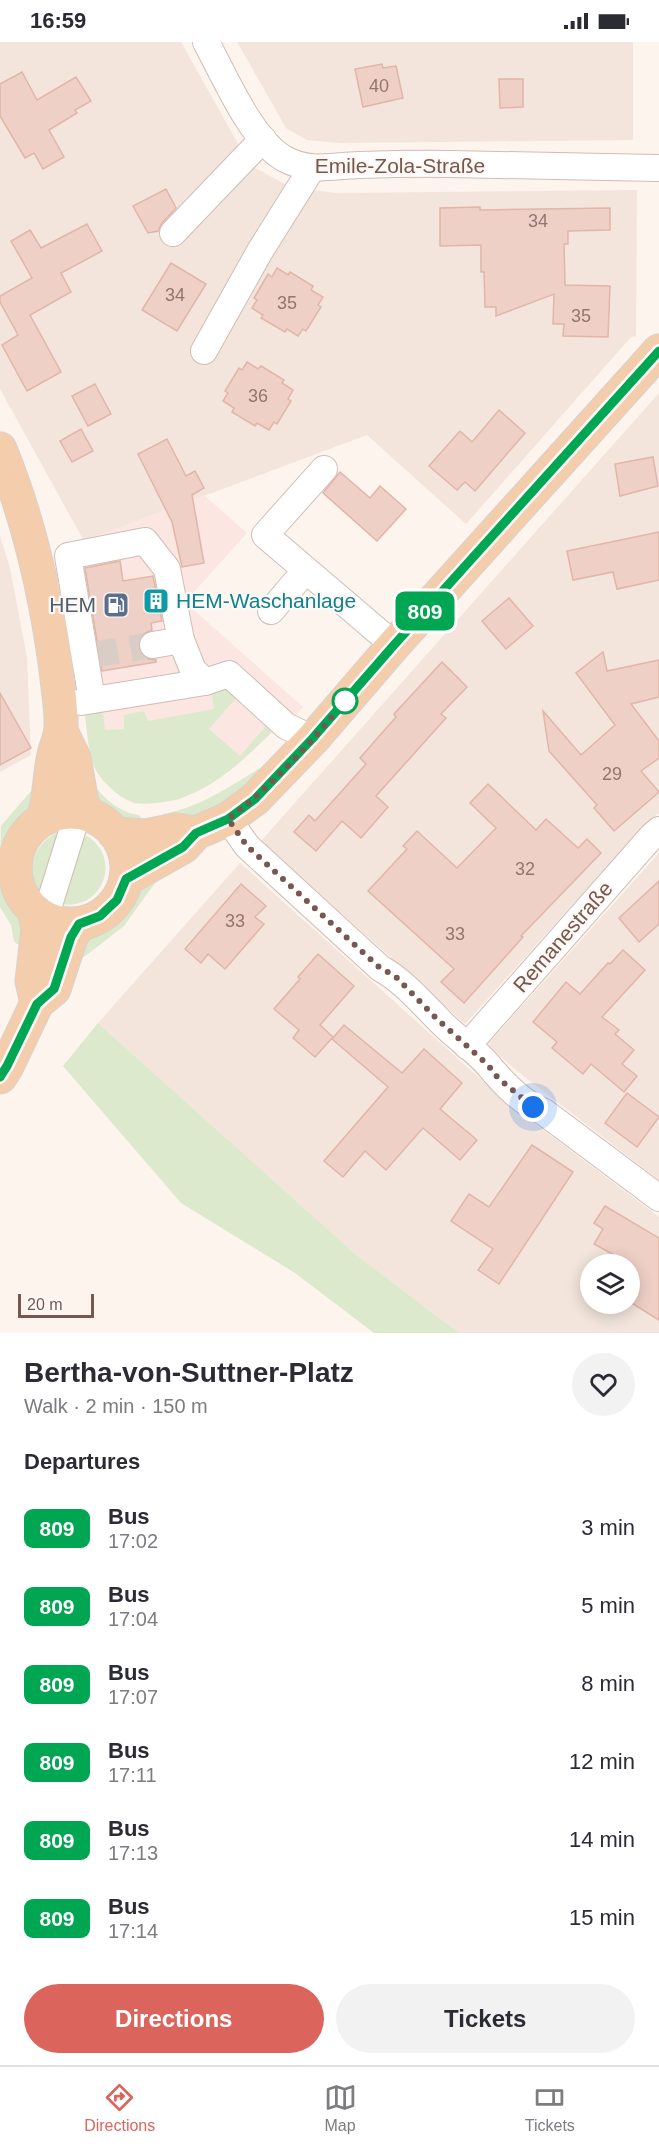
<!DOCTYPE html>
<html lang="en">
<head>
<meta charset="utf-8">
<style>
  :root { --surface:#fff; --page:#f2f2f3; --text:#2b2b33; --muted:#7c7c81; --line:#e1e1e2; --accent:#db655d }
  body { margin:0; font-family:Arial,sans-serif; background:var(--page); color:var(--text); height:100vh; display:flex; flex-direction:column; font-size:22px; white-space:nowrap }
  * { box-sizing:border-box; margin:0 }
  p { font-size:20px; color:var(--muted) }
  .icon { flex:none; width:33px; height:33px; fill:none; stroke:currentColor; stroke-width:2; stroke-linecap:round; stroke-linejoin:round }
  .map { position:relative; height:1291px; overflow:hidden }
  .side { display:flex; flex-direction:column; background:var(--surface); flex:1 }
  .side>* { flex:none }
  .badge { padding:0 12px; border-radius:9px; font-size:21px; line-height:39px }
  .controls { position:absolute; left:580px; top:1212px; display:grid; gap:12px }
  .controls a { display:grid; place-items:center; width:60px; height:60px; border-radius:50%; background:var(--surface); box-shadow:0 3px 15px #0003; font-size:30px }
  .scale { position:absolute; left:18px; bottom:15px; width:76px; box-sizing:border-box; padding-left:6px; border:3px solid #765850; border-top:0; font-size:16px; line-height:21px; white-space:nowrap; color:#765850; -webkit-text-stroke:4px #fef8f4; paint-order:stroke }
  .you { position:absolute; width:30px; height:30px; margin:-15px; border:4px solid #fff; border-radius:50%; background:#1a73e8; box-shadow:0 0 0 9px #1a73e833 }
  .map>.badge { position:absolute; translate:-50% -50%; box-shadow:0 0 0 3px #fff }
  h2 { padding:0 24px; font-size:22px; line-height:54px }
  .round { display:grid; place-items:center; flex:none; width:63px; height:63px; border-radius:32px; background:var(--page) }
  .head { display:flex; align-items:center; justify-content:space-between; height:102px; padding:0 24px }
  h1 { font-size:28px; font-weight:700; line-height:45px }
  .button { display:flex; gap:12px; margin-top:auto; padding:12px 24px }
  .button a { flex:1; height:69px; border-radius:36px; background:var(--accent); color:#fff; font-size:24px; font-weight:700; line-height:69px; text-align:center }
  .button a+a { background:var(--page); color:var(--text) }
  ul { padding:0; list-style:none }
  li { display:flex; align-items:center; gap:18px; height:78px; padding:0 24px }
  li div { flex:1 }
  li b { display:block; font-size:22px }
  li em { font-style:normal }
  li .badge { min-width:66px; font-weight:700; text-align:center }
  .status { display:flex; justify-content:space-between; align-items:center; height:42px; padding:0 30px; background:var(--surface); direction:ltr }
  .status svg { height:16px; fill:currentColor }
  .tab-bar { display:flex; justify-content:space-around; align-items:center; height:84px; border-top:2px solid var(--line); background:var(--surface); font-size:16px; color:var(--muted) }
  .tab-bar a { display:grid; justify-items:center; gap:3px }
  .tab-bar .active { color:var(--accent) }
  .map>svg:first-child { display:block }
</style>
</head>
<body>
<div class="status"><b>16:59</b><svg viewBox="0 0 49 12"><path d="M0 12V9h3v3zM5 12V6h3v6zM10 12V3h3v9zM15 12V0h3v12zM26 1h20v11H26zM47 4h2v5h-2z"/></svg></div>
<div class="map">
<svg width="659" height="1291" viewBox="0 0 659 1291">
  <rect width="100%" height="100%" fill="#fcf4ed"/>
  <g fill="#f3e5dc" fill-rule="evenodd">
    <path d="M0 0H181L250 123 290 145 336 151 637 148 636 294 631 295 466 482 367 393 84 499 0 347Z"/>
    <path d="M237 0H633V98L340 101 307 98 286 86Z"/>
    <path d="M659 351V771L642 785 465 982 261 799Z"/>
    <path d="M0 494 10 526 27 616 31 713 0 730Z"/>
    <path d="M659 811V1138L522 1033 487 1003Z"/>
    <path d="M240 821 505 1059 659 1175V1291H459L354 1211 98 981ZM591 1222H630V1262H591Z"/>
  </g>
  <path fill="#fbe6e2" d="M205 454 247 491 185 560 303 665 278 693 272 690 239 721 215 739 178 758 135 762 119 753 105 740 93 723 60 508Z"/>
  <g fill="#dce9cc">
    <path d="M223 646 232 650 236 656 209 687 240 714 266 684 272 690C239 722 204 757 156 761 139 763 128 761 114 749 106 742 98 734 94 724 88 709 87 689 85 673L103 670 105 688 124 687V673L144 669 148 679 214 667 211 648Z"/>
    <path d="M278 716C253 738 225 765 191 775 182 777 172 777 163 779V772C206 765 240 736 278 716Z"/>
    <path d="M92 741C104 756 118 770 139 773L146 782C112 775 104 775 92 741Z"/>
    <path d="M37 742V756L8 792 0 820 1 784Z"/>
    <path d="M58 790 62 794 42 852C23 830 33 802 58 790Z"/>
    <path d="M87 794C123 817 102 869 61 862L81 798Z"/>
    <path d="M0 830 1 843 10 863 22 882 25 905 17 902 14 899 11 883 0 865Z"/>
    <path d="M157 838 124 884 84 915 74 916 86 898 110 883 125 868 137 846Z"/>
    <path d="M98 981 354 1211 459 1291H374L295 1231 181 1161 63 1024Z"/>
  </g>
  <g fill="#efd0c7" stroke="#e1b5a8" stroke-width="1.5">
    <path d="M382 22 383 26 396 24 403 56 363 65 355 27Z"/>
    <path d="M22 30 37 58 76 35 91 59 75 68 77 71 49 88 64 115 43 127 34 111 25 116 0 74V42Z"/>
    <path d="M499 37H523V65L500 66Z"/>
    <path d="M166 147 176 166 162 181 158 189 148 191 133 164Z"/>
    <path d="M480 165V168L610 166V188L568 189V202H564L565 243 610 244 608 295 563 294 564 282H553L554 252 496 274V265H485L484 230H481V203L440 204V166Z"/>
    <path d="M87 182 102 209 61 231 71 250 30 273 61 330 27 349 2 303 18 293 0 260V254L32 236 11 199 30 188 41 206Z"/>
    <path d="M171 221 206 242 177 289 142 268Z"/>
    <path d="M277 226 288 233 290 230 313 244 311 248 323 255 318 263 321 265 306 289 303 287 298 294 287 287 285 290 261 276 263 273 252 266 257 258 254 256 268 232 272 235Z"/>
    <path d="M247 320 258 327 261 324 284 338 282 341 293 348 288 357 291 359 277 382 274 380 269 388 257 381 255 384 232 370 234 366 223 359 228 351 225 349 239 326 242 328Z"/>
    <path d="M95 342 111 372 88 384 72 354Z"/>
    <path d="M499 368 525 391 475 449 465 440 457 448 429 424 460 389 472 400Z"/>
    <path d="M81 387 93 409 72 420 60 399Z"/>
    <path d="M167 397 186 434 195 429 204 446 192 453 204 521 182 525 172 480 138 412Z"/>
    <path d="M653 415 658 444 620 454 615 422Z"/>
    <path d="M340 430 370 456 380 444 406 467 377 499 323 451Z"/>
    <path d="M659 490V538L617 547 613 530 573 538 567 509Z"/>
    <path d="M120 519 123 539 153 534 162 579 151 581 152 588 143 592 139 598 138 605 142 613 148 617 156 618V620L102 629 85 526Z"/>
    <path d="M509 556 533 584 506 607 482 579Z"/>
    <path d="M603 610 607 629 659 618V655L631 662 659 699V716L641 729 659 750 614 789 594 766 597 763 549 709 543 669 581 713 615 683 576 631Z"/>
    <path d="M442 620 467 645 441 672 446 676 376 754 388 765 361 796 342 779 316 809 294 790 309 773 315 779 366 722 360 716 396 675 394 672Z"/>
    <path d="M0 651 31 706 0 723Z"/>
    <path d="M488 742 536 788 546 777 578 806 587 797 601 811 521 894 523 895 464 961 441 940 454 927 368 849 407 807 403 804 417 789 457 826 496 786 470 761Z"/>
    <path d="M659 839V882L639 900 619 876Z"/>
    <path d="M241 842 266 864 255 875 264 882 225 927 208 912 201 921 185 907Z"/>
    <path d="M623 908 645 928 602 975 619 988 615 992 634 1008 622 1022 637 1034 624 1050 591 1022 583 1032 552 1006 557 1000 533 980 566 940 580 952 608 921 610 922Z"/>
    <path d="M318 912 354 944 320 983 333 995 315 1015 293 996 299 988 274 967 300 937 298 935Z"/>
    <path d="M344 983 402 1031 424 1007 462 1041 440 1067 477 1098 460 1118 423 1086 386 1128 365 1109 343 1135 324 1119 388 1045 332 997Z"/>
    <path d="M627 1051 659 1075 637 1105 605 1081Z"/>
    <path d="M532 1103 573 1130 499 1242 478 1228 493 1207 451 1179 469 1152 489 1165Z"/>
    <path d="M605 1164 659 1196V1278L630 1260V1222L594 1202 603 1187 594 1181Z"/>
  </g>
  <g fill="none" stroke-linecap="round" stroke-linejoin="round">
    <path stroke="#dacdc6" stroke-width="26" stroke-dasharray="26 13" stroke-linecap="butt" d="M92 613 153 603"/>
    <g stroke="#d0bdb5" stroke-width="28">
      <g id="minor">
        <path d="M206 0C224 33 251 97 283 116 310 131 330 124 359 123 389 122 419 121 450 122 519 123 589 125 659 126"/>
        <path d="M173 191 263 97"/>
        <path d="M204 309 260 209 312 126"/>
        <path d="M324 427 265 493 394 603"/>
        <path d="M271 569 305 529"/>
        <path d="M153 603 181 598"/>
        <path d="M92 658 68 514 145 499 167 527 181 598 193 628 205 640"/>
        <path d="M81 660 205 640 229 632 286 684 313 697"/>
        <path d="M228 777 247 804 380 926C403 939 419 958 438 977 453 994 474 1006 489 1024 504 1042 521 1060 544 1070L659 1156"/>
        <path d="M45 876 78 770"/>
        <path d="M467 1004 652 794 659 788"/>
      </g>
    </g>
    <g stroke="#d9d0ce" stroke-width="35">
      <g id="major">
        <path d="M0 407C29 478 46 553 56 628 58 648 62 668 61 687 60 698 54 708 53 718 49 738 50 757 43 777"/>
        <path d="M61 689 74 716 82 761 88 772"/>
        <circle cx="71" cy="826" r="56"/>
        <path d="M115 792 146 794 176 788 196 791"/>
        <path d="M126 837 183 805 196 791 228 777 255 757 313 697 394 603 659 309"/>
        <path d="M34 869 38 886 32 939 37 961"/>
        <path d="M0 1035 7 1024 37 961 54 947 71 895 79 882"/>
      </g>
    </g>
    <use href="#minor" stroke="#fff" stroke-width="26"/>
    <use href="#major" stroke="#f4ceac" stroke-width="33"/>
  </g>
  <g fill="none" stroke-linecap="round" stroke-linejoin="round">
    <g stroke="#fff" stroke-width="14">
      <path id="line" d="M0 1035 7 1024 37 962 54 947 71 895 79 882 100 874 117 858 126 837 183 805 196 791 228 777 255 757 312 697 394 603 659 309"/>
    </g>
    <use href="#line" stroke="#00a651" stroke-width="9"/>
    <path stroke="#765850" stroke-width="6" stroke-dasharray="0 10.8" d="M345 659C310 702 272 744 228 777L247 804 380 926 395 934 437 977 488 1023 498 1036 533 1065"/>
  </g>
  <defs>
    <g id="building-square" transform="scale(1.35)"><rect x="-9" y="-9" width="18" height="18" rx="4" fill="#0f9aa8" stroke="#fef8f4"/><path d="M-4-6H4V6H1V3H-1V6H-4ZM-2.5-4.3h1.7v1.8h-1.7ZM.8-4.3h1.7v1.8H.8ZM-2.5-1h1.7V.8h-1.7ZM.8-1h1.7V.8H.8Z" fill="#fff"/></g>
    <g id="fuel-square" transform="scale(1.35)"><rect x="-9" y="-9" width="18" height="18" rx="4" fill="#5c6f8a" stroke="#fef8f4"/><path d="M-5.5-6h7V0h2V4h1.3V-2.5L3-4.5l.8-.8L6-3V5H2.5V1h-1V6h-7ZM-4.2-4.7v3.2H.2V-4.7Z" fill="#fff"/></g>
  </defs>
  <g fill-rule="evenodd">
    <use href="#building-square" x="156" y="559"/>
    <use href="#fuel-square" x="116" y="563"/>
  </g>
  <circle fill="#fff" stroke="#00a651" stroke-width="3" cx="345" cy="659" r="12"/>
  <g text-anchor="middle" stroke-width="4.5" stroke-linejoin="round" paint-order="stroke">
    <g font-size="18" fill="#94766e">
      <text x="379" y="50">40</text>
      <text x="538" y="185">34</text>
      <text x="175" y="259">34</text>
      <text x="287" y="267">35</text>
      <text x="581" y="280">35</text>
      <text x="258" y="360">36</text>
      <text x="612" y="738">29</text>
      <text x="525" y="833">32</text>
      <text x="235" y="885">33</text>
      <text x="455" y="898">33</text>
    </g>
    <g font-size="21" fill="#765850" stroke="#fef8f4">
      <text x="400" y="131">Emile-Zola-Straße</text>
      <text transform="translate(563 895) rotate(-49)" y="7">Remanestraße</text>
    </g>
    <g font-size="21" fill="#0d838f" stroke="#fef8f4" text-anchor="start">
      <text x="176" y="566">HEM-Waschanlage</text>
    </g>
    <g font-size="21" fill="#4e5e75" stroke="#fef8f4" text-anchor="end">
      <text x="96" y="570">HEM</text>
    </g>
  </g>
</svg>
<div class="controls">
<a><svg class="icon" aria-label="layers" viewBox="0 0 24 24"><path d="M12 4l9 5-9 5-9-5zM3 14l9 5 9-5"/></svg></a>
</div>
<div class="scale">20 m</div>
<div class="you" style="left:533px;top:1065px"></div>
<b class="badge" style="left:425px;top:569px;background:#00a651;color:#fff">809</b>
</div>
<section class="side">
<div class="head"><div><h1>Bertha-von-Suttner-Platz</h1><p>Walk · 2 min · 150 m</p></div><a class="round"><svg class="icon" aria-label="heart" viewBox="0 0 24 24"><path d="M12 20l-8-8c-3-5 5-10 8-4 3-6 11-1 8 4z"/></svg></a></div>
<h2>Departures</h2>
<ul>
<li><span class="badge" style="background:#00a651;color:#fff">809</span><div><b>Bus</b><p>17:02</p></div><em>3 min</em></li>
<li><span class="badge" style="background:#00a651;color:#fff">809</span><div><b>Bus</b><p>17:04</p></div><em>5 min</em></li>
<li><span class="badge" style="background:#00a651;color:#fff">809</span><div><b>Bus</b><p>17:07</p></div><em>8 min</em></li>
<li><span class="badge" style="background:#00a651;color:#fff">809</span><div><b>Bus</b><p>17:11</p></div><em>12 min</em></li>
<li><span class="badge" style="background:#00a651;color:#fff">809</span><div><b>Bus</b><p>17:13</p></div><em>14 min</em></li>
<li><span class="badge" style="background:#00a651;color:#fff">809</span><div><b>Bus</b><p>17:14</p></div><em>15 min</em></li>
</ul>
<div class="button"><a>Directions</a><a>Tickets</a></div>
</section>
<nav class="tab-bar">
<a class="active"><svg class="icon" aria-label="directions" viewBox="0 0 24 24"><path d="M12 3l9 9-9 9-9-9zM9 14v-3h6M13 9l2 2-2 2"/></svg>Directions</a>
<a><svg class="icon" aria-label="map" viewBox="0 0 24 24"><path d="M3 6l6-2 6 2 6-2v14l-6 2-6-2-6 2zM9 4v14M15 6v14"/></svg>Map</a>
<a><svg class="icon" aria-label="tickets" viewBox="0 0 24 24"><path d="M3 7h18v10H3zM15 7v10"/></svg>Tickets</a>
</nav>
</body>
</html>
